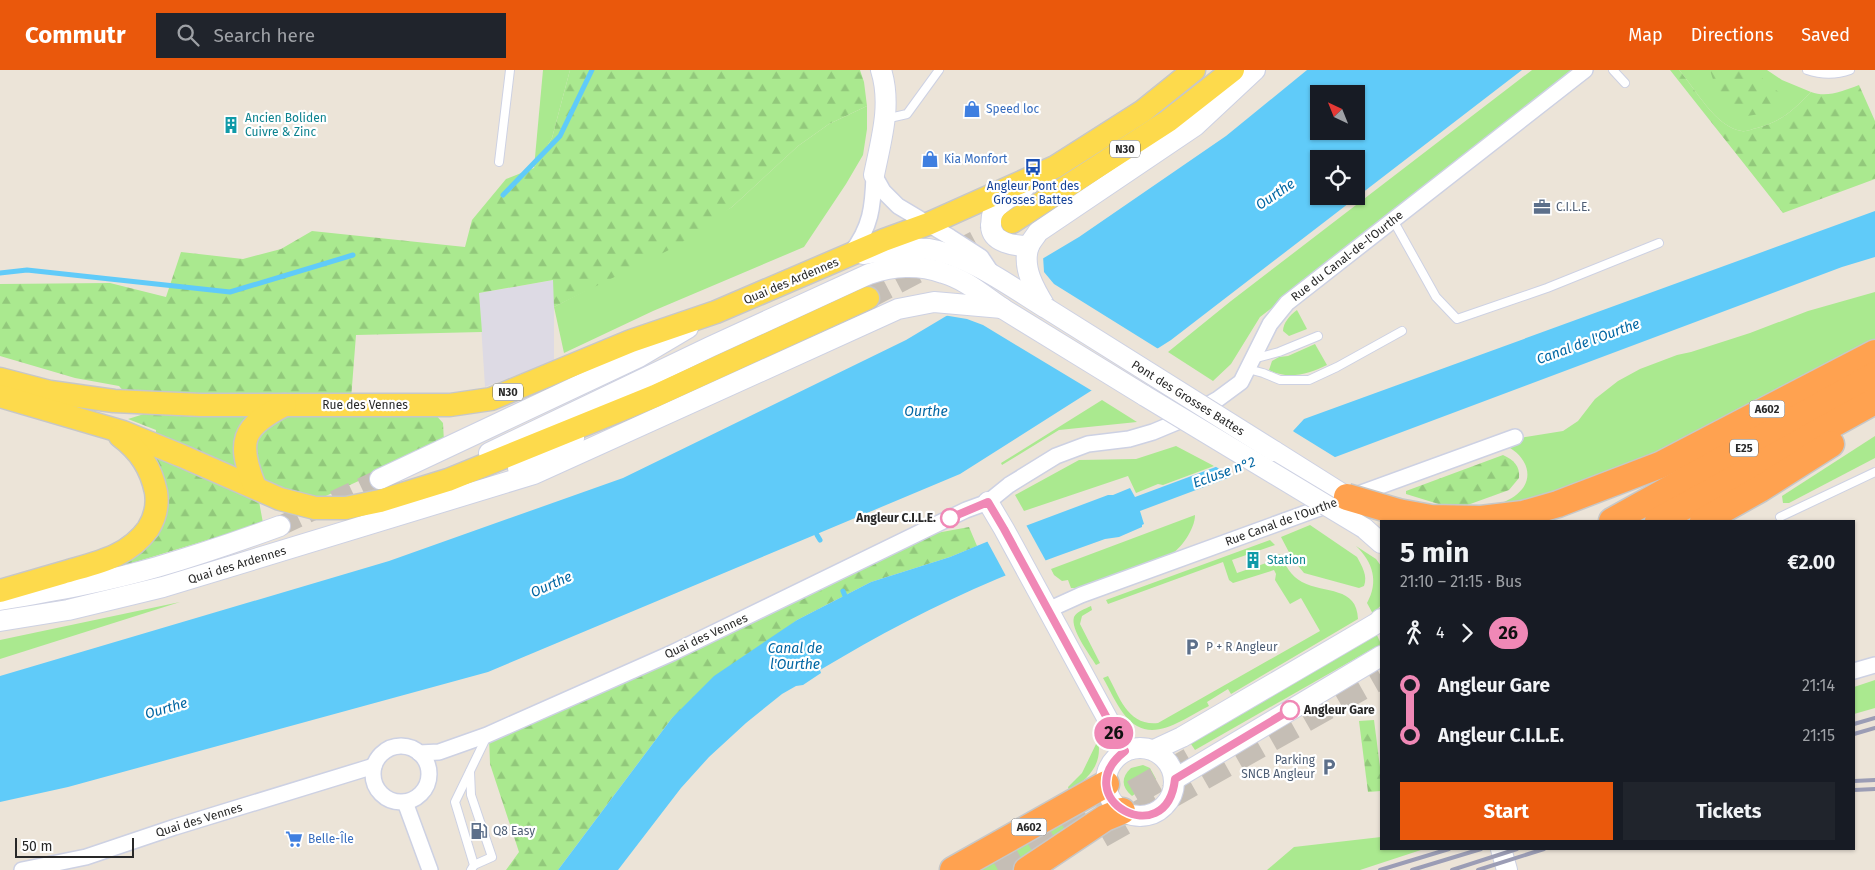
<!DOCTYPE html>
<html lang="en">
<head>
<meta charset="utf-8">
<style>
  :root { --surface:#171b24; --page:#20242c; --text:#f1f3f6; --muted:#9ea1a6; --accent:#ea580c }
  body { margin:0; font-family:"Fira Sans",sans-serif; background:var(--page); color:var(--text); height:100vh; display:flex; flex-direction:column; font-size:19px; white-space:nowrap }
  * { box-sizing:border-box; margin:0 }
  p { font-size:16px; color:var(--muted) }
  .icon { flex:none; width:28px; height:28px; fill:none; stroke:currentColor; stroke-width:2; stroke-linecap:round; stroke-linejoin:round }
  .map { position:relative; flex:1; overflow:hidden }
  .sheet { position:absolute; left:1380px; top:450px; width:475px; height:330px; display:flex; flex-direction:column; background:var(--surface); border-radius:0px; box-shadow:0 1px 4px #0004 }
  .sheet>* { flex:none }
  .badge { padding:0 10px; border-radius:16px; font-size:18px; line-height:32px }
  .needle { width:32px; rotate:317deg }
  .fabs { position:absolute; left:1310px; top:15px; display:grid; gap:10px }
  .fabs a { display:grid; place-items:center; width:55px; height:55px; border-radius:0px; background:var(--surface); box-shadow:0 1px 4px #0004; font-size:25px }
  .scale { position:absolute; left:15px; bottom:12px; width:119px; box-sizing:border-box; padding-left:5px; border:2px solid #282828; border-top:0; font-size:14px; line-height:18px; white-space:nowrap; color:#282828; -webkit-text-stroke:4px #fff; paint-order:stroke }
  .map>.badge { position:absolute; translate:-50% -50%; box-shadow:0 0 0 2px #fff }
  .legs { display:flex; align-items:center; gap:8px; height:55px; padding:0 20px; font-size:16px }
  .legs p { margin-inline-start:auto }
  .head { display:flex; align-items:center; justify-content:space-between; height:85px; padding:0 20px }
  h1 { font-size:28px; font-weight:700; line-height:38px }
  .cta { display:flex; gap:10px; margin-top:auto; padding:10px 20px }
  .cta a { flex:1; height:58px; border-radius:0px; background:var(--accent); color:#fff; font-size:20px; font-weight:700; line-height:58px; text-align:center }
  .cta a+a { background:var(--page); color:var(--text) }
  ul { padding:0 20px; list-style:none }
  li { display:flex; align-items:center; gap:18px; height:50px; font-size:19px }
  li i { display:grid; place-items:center; width:8px; height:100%; margin:0 6px; background:currentColor }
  li i::after { content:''; width:12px; height:12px; margin:-6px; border:4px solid; border-radius:50%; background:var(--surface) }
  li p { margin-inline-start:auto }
  li:first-child i { background:linear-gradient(#0000 50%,currentColor 0) }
  li:last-child i { background:linear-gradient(currentColor 50%,#0000 0) }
  header { display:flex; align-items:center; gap:30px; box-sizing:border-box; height:70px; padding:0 25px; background:var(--accent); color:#fff }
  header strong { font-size:24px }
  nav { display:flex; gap:28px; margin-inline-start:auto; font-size:18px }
  .search { width:350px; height:45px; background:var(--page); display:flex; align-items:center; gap:12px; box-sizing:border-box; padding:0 18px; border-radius:0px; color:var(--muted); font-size:19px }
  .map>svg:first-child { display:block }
</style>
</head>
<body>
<header>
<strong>Commutr</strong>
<div class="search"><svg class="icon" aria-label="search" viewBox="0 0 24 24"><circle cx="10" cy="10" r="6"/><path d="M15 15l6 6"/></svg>Search here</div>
<nav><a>Map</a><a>Directions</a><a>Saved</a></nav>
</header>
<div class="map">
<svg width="1875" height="800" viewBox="0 0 1875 800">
  <defs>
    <pattern id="forest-firs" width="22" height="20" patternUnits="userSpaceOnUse" patternTransform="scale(1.25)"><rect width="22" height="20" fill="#aae98f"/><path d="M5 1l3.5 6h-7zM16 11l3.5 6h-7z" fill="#92c87b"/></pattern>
  </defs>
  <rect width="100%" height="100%" fill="#ece4d8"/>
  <path fill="#dddae4" d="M554 210V291L485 317 479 223Z"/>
  <g fill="#aae98f">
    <path d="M543 0H570L552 68 534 98Z"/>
    <path d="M1532 0H1577L1260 247 1231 294 1213 311 1168 282 1231 231Z"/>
    <path d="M1679 0H1767L1782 10 1811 22C1792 41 1784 50 1757 58 1752 59 1746 62 1742 61 1716 58 1695 18 1679 0Z"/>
    <path d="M867 36V59L863 85 846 114 804 177 653 241 564 283 554 237 596 215 732 137 798 76 829 54Z"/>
    <path d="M1875 222V270L1678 373 1571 422 1471 442C1483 438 1497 436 1508 430 1536 416 1532 390 1507 376L1519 368 1563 361 1578 351 1595 329 1618 311 1640 299 1677 285 1691 282 1750 263 1808 241Z"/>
    <path d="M1297 240 1307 259 1289 266 1283 261C1283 253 1290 245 1297 240Z"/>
    <path d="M1315 274 1327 295C1309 304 1288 310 1269 300L1272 291 1279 287 1288 286Z"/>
    <path d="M1102 330 1137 352 1059 360 1002 395 1001 393Z"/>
    <path d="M1875 366V388L1789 433H1783L1782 426Z"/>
    <path d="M1176 376 1214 396 1163 415 1158 414 1136 423 1128 406 1024 441 1015 425 1079 390 1136 389Z"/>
    <path d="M1195 445C1195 459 1181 479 1169 486L1078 518H1071L1068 510 1062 511 1054 505 1051 499Z"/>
    <path d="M1310 455 1357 487C1362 496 1368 506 1364 516L1359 518 1304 503 1292 488 1281 467Z"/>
    <path d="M1270 470 1275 475 1232 490 1237 503 1272 491 1275 486 1280 484C1285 495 1291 506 1302 512 1325 524 1357 516 1358 549L1231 624 1228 619 1207 632 1209 636C1181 650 1148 678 1123 643 1115 632 1110 620 1103 608L1108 606C1120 628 1128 656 1158 653L1320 561 1301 528 1290 534 1275 510 1276 504 1274 500 1233 513 1229 510 1223 492 1108 534 1106 530Z"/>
    <path d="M1356 476 1376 489 1381 496V535L1373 544 1367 533C1379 512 1373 492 1356 476Z"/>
    <path d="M180 532 0 589V570Z"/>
    <path d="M1091 536 1092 540 1082 546 1080 554 1100 593 1096 595C1090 585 1070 559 1074 547 1077 541 1085 539 1091 536Z"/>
    <path d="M1376 563 1381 574 1195 680 1189 671Z"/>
    <path d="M1875 610V638L1854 644V617Z"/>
    <path d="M1098 670C1103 695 1088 709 1069 721L1068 717 1082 703Z"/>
    <path d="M1143 695 1150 698 1156 709 1132 726C1121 717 1121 707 1131 698Z"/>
    <path d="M1070 740 1077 754 1016 800H967Z"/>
    <path d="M1381 767V779H1424L1360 800H1267L1294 777Z"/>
  </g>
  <g fill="url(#forest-firs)">
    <path d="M570 0H860L864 12 867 36 829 54 798 76 732 137 677 176 554 237 553 210 479 223 482 262 356 265 350 342 434 343 443 353 444 372 317 430 256 415 263 453 109 500 150 469V380L155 381 156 360 128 349 144 344 119 316 75 308 0 286V214L110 213 166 227 181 182 243 189 281 179 312 161 465 177 472 150 506 109 534 98 552 68Z"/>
    <path d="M1670 0H1679C1695 18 1716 58 1742 61 1746 62 1752 59 1757 58 1784 50 1792 41 1811 22 1827 28 1843 21 1859 15L1875 51V109L1783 143Z"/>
    <path d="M1710 0H1754L1768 14 1780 23 1766 43 1741 47 1721 34Z"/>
    <path d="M1503 385C1514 390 1520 396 1519 408L1509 420 1462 437 1445 436 1406 424V421Z"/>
    <path d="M969 457 977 476 950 487 871 512 797 550 672 648 558 800H506L519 782 490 694 489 666 931 464Z"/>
    <path d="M1374 650 1381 705V721L1368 722 1359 651Z"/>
  </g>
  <g fill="#60cbf9" fill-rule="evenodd">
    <path d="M1307 0H1522L1171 270 960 404 488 602 68 717 0 732V606L389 491 623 408 906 270 1079 167 1226 66ZM1319 24H1356V61H1319ZM1319 89H1356V126H1319Z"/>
    <path d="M1875 141V187L1842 197 1322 392 1311 377 1140 441 1144 454 1142 455V457L1119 467 1105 469C1069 482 1032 495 997 509 935 535 877 566 820 600L821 603 803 615 796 616 782 624 746 653 709 687 681 718 618 800H558L672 648 714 606 797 550 871 512 950 487 1028 455 1108 425H1113L1130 418 1135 427 1213 398 1295 365 1293 361 1304 349Z"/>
  </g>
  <g fill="#ece4d8">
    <path d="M1043 186 1044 202 1054 214 1160 280 1094 322 983 255 967 249 943 245Z"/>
    <path d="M1291 360 1338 389 1321 395 1310 380 1234 408 1213 395 1292 363Z"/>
    <path d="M1025 453 1047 493 1007 508 986 469Z"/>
  </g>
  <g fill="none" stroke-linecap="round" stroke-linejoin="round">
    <g stroke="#60cbf9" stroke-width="5">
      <path d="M503 125 560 66 592 0"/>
      <path d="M0 203 27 200 230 222 353 185"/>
      <path d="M817 465 820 470"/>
      <path d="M843 521 845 526"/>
    </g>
    <path stroke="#c5beb5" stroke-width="20" stroke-dasharray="20 10" stroke-linecap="butt" d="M280 456 380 409"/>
    <path stroke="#c5beb5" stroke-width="22" stroke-dasharray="22 11" stroke-linecap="butt" d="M868 228 1011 153"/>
    <g stroke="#c5beb5" stroke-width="26" stroke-dasharray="26 13" stroke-linecap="butt">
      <path d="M1101 765 1381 606"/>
      <path d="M998 800 1198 686"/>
    </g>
    <g stroke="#cdd1e3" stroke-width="10">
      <g id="lane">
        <path d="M1613 0 1625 13"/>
        <path d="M1807 0C1822 5 1836 5 1850 0"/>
        <path d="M885 49 907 44 939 0"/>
        <path d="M499 92 510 0"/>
        <path d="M1393 150 1436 227 1457 249 1547 218 1659 173"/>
        <path d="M1253 289 1279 282 1318 266"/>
        <path d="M1248 299 1263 303 1280 310H1309L1337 297 1402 261"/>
        <path d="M1780 447 1875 402"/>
        <path d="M470 702 471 725 492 787 474 795"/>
        <path d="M471 800 474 795 455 732 487 666"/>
      </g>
    </g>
    <g stroke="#cdd1e3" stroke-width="18">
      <g id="street">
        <path d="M874 105 883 121 898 136 950 167 981 187 991 202"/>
        <path d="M851 183C871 157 873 137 874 105"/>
        <path d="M1048 540 1081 525 1515 367"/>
        <path d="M1854 601 1875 595"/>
        <circle cx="401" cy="704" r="28"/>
        <path d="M419 683 439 682 487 665 672 583 966 440 988 432 1009 415 1056 386 1088 374 1129 369 1153 362 1177 352 1218 329 1241 312 1270 254 1287 233 1585 0"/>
        <path d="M405 732 430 800"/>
        <path d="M22 800 86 787 175 757 374 696"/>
      </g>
    </g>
    <g stroke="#cdd1e3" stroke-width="22">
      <g id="secondary">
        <path d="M874 105C881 70 892 35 881 0"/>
        <path d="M1024 118C1014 125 999 132 993 143 991 146 992 151 991 155 991 173 1015 176 1029 176"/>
        <path d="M863 184C884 181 906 177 928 179 968 185 1010 216 1044 237"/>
        <path d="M1046 238C1035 220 1021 197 1029 176 1031 171 1035 167 1038 162L1195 56 1255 0"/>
        <path d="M1274 381 1347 427"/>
        <path d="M489 383 710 277 869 204C894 196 917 194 943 203 967 210 985 227 1005 240 1052 269 1098 297 1145 326"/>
        <path d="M518 398 574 368"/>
        <path d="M380 409 639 287 688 258"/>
        <path d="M988 432 1004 459 1125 681"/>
        <path d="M1364 458 1381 473"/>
        <path d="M0 530C53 521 105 512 157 497 198 485 239 471 280 456"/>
        <path d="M0 551 68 540 163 517 534 404 898 239 934 232 1002 238"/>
        <circle cx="1140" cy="712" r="34"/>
        <path d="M1154 680 1182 667 1377 553 1381 549"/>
        <path d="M1175 709 1381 586"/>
        <path d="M1501 779 1507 800"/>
      </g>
    </g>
    <g stroke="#c7c7c7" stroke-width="25">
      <g id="primary">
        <path d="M1012 152 1168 51 1233 0"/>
        <path d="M0 309 50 322 114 331 201 335H450L491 329 631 271 716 242 884 170 928 154 1055 97 1143 41 1194 0"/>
        <path d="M0 326 123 362 182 386 280 429 315 438H346L380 431 448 410 655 326 868 228"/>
        <path d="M255 417C237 372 241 357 285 335"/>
        <path d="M0 521C21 515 42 509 62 503 95 493 127 488 148 459 155 448 158 435 156 422 151 398 140 381 120 366"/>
      </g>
    </g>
    <g stroke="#c7c7c7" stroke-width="29">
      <g id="highway">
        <path d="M1398 442 1431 448 1481 449 1523 444 1558 434 1660 395 1875 283"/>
        <path d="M1612 451 1875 305"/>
        <path d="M1658 451 1875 331"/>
        <path d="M1703 451 1760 419 1831 374"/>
        <path d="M953 800 1106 714"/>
        <path d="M1027 800 1105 748 1122 741"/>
      </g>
    </g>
    <use href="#lane" stroke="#fff" stroke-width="8"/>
    <use href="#street" stroke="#fff" stroke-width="15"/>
    <use href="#secondary" stroke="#fff" stroke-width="20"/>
    <use href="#primary" stroke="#fdda4c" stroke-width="22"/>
    <use href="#highway" stroke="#ffa250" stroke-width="26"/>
    <g stroke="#9b9db5" stroke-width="4">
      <path d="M1854 654 1875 648"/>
      <path d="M1854 664 1875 658"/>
      <path d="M1854 711 1875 710"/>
      <path d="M1854 720 1875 719"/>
      <path d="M1380 800 1449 779"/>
      <path d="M1412 800 1481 779"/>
      <path d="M1452 800 1517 779"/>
      <path d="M1478 800 1544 779"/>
    </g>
    <g stroke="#cdd1e3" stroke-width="22" stroke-linecap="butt">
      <g id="secondary-bridge">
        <path d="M1046 238 1274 381"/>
        <path d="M1145 326 1364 458"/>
      </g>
    </g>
    <g stroke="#c7c7c7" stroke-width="29" stroke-linecap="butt">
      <path id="highway-bridge" d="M1347 427 1398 442"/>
    </g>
    <use href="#secondary-bridge" stroke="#fff" stroke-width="20"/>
    <use href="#highway-bridge" stroke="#ffa250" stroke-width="26"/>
  </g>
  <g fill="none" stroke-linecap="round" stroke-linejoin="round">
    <g stroke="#fff" stroke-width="11">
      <path id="line-1" d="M950 448 988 432 1004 459 1125 681C1065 728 1167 784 1175 709L1290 640"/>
    </g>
    <use href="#line-1" stroke="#f088b6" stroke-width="8"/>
  </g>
  <defs>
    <g id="shop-bare" transform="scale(1.35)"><path d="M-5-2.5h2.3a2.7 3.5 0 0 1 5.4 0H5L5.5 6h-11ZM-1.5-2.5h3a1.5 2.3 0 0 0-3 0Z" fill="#3f7fe0" stroke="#fff" stroke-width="2.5" paint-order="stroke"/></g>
    <g id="building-bare" transform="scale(1.35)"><path d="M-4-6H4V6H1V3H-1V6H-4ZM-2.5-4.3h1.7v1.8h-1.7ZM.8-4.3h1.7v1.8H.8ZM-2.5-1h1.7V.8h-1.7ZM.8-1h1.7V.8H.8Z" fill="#0f9aa8" stroke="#fff" stroke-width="2.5" paint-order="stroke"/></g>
    <g id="bus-bare" transform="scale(1.35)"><path d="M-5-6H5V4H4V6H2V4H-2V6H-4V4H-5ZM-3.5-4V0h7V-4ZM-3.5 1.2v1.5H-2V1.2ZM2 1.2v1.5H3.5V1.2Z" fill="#1a4fb4" stroke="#fff" stroke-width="2.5" paint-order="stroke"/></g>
    <g id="office-bare" transform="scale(1.35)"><path d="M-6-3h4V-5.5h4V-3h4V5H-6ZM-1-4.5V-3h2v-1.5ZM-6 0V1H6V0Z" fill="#5c6f8a" stroke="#fff" stroke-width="2.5" paint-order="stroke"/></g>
    <g id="parking-bare" transform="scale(1.35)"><path d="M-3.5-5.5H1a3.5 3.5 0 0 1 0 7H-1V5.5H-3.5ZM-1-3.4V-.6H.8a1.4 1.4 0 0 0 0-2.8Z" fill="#5c6f8a" stroke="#fff" stroke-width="2.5" paint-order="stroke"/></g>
    <g id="fuel-bare" transform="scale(1.35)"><path d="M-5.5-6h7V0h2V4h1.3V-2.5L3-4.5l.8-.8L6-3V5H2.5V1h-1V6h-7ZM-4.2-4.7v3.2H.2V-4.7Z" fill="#5c6f8a" stroke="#fff" stroke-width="2.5" paint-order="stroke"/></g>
    <g id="supermarket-bare" transform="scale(1.35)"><path d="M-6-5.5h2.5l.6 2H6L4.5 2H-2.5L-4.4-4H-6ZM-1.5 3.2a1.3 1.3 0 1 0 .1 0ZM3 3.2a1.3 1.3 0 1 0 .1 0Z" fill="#3f7fe0" stroke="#fff" stroke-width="2.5" paint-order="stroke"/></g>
  </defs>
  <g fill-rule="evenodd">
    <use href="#shop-bare" x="972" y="39"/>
    <use href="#building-bare" x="231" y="55"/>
    <use href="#shop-bare" x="930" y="89"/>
    <use href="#bus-bare" x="1033" y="97"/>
    <use href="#office-bare" x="1542" y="137"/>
    <use href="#building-bare" x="1253" y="490"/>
    <use href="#parking-bare" x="1192" y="577"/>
    <use href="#parking-bare" x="1329" y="697"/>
    <use href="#fuel-bare" x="479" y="761"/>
    <use href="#supermarket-bare" x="294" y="769"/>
  </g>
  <g fill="#fff" stroke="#f088b6" stroke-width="2.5">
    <circle cx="950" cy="448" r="9"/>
    <circle cx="1290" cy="640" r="9"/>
  </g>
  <g text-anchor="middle" stroke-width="4.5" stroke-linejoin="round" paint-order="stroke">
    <g fill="#fff" stroke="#686868" stroke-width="1">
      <rect x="1110" y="70.5" width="30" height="17" rx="4"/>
      <rect x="493" y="313.5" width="30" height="17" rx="4"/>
      <rect x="1749.5" y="330.5" width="35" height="17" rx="4"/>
      <rect x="1730" y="369.5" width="28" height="17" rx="4"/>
      <rect x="1011.5" y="748.5" width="35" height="17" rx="4"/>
    </g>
    <g font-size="11" font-weight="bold" fill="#282828">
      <text x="1125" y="83">N30</text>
      <text x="508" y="326">N30</text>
      <text x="1767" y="343">A602</text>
      <text x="1744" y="382">E25</text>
      <text x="1029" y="761">A602</text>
    </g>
    <g font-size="12" fill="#366cbe" stroke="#fff" text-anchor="start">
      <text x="986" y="43">Speed loc</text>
      <text x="944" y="93">Kia Monfort</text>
      <text x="308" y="773">Belle-Île</text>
    </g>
    <g font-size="12" fill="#0d838f" stroke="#fff" text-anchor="start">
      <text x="245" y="52">Ancien Boliden<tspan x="245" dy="14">Cuivre &amp; Zinc</tspan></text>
      <text x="1267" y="494">Station</text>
    </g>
    <g font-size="12" fill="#164399" stroke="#fff">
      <text x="1033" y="120">Angleur Pont des<tspan x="1033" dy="14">Grosses Battes</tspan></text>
    </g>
    <g font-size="12" fill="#4e5e75" stroke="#fff" text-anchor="start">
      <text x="1556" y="141">C.I.L.E.</text>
      <text x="1206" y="581">P + R Angleur</text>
      <text x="1315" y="694" text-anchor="end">Parking<tspan x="1315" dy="14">SNCB Angleur</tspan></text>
      <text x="493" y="765">Q8 Easy</text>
    </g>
    <g font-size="12" fill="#282828" stroke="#fff">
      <text transform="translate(1347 186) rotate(-38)" y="4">Rue du Canal-de-l'Ourthe</text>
      <text transform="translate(791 211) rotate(-23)" y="4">Quai des Ardennes</text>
      <text transform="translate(1188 328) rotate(32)" y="4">Pont des Grosses Battes</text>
      <text x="365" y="339">Rue des Vennes</text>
      <text transform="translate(1281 452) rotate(-20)" y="4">Rue Canal de l'Ourthe</text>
      <text transform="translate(237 495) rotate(-17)" y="4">Quai des Ardennes</text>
      <text transform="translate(706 566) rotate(-25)" y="4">Quai des Vennes</text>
      <text transform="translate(199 750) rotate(-17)" y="4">Quai des Vennes</text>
    </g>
    <g font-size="12" font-weight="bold" fill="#282828" stroke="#fff" text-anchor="end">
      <text x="936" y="452">Angleur C.I.L.E.</text>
      <text x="1304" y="644" text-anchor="start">Angleur Gare</text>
    </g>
    <g font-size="14" font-style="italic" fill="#0166a3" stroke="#fff">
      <text transform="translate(1275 124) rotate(-34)" y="5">Ourthe</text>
      <text transform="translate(1588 271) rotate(-20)" y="5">Canal de l'Ourthe</text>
      <text x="926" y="346">Ourthe</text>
      <text transform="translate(1224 402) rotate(-20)" y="5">Ecluse n°2</text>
      <text transform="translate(551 514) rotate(-24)" y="5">Ourthe</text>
      <text x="795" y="583">Canal de<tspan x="795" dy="16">l'Ourthe</tspan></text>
      <text transform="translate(166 638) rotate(-16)" y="5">Ourthe</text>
    </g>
  </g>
</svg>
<div class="fabs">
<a><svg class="needle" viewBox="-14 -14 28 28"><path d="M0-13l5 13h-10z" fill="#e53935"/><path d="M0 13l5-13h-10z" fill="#9ea1a6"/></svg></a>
<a><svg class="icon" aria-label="locate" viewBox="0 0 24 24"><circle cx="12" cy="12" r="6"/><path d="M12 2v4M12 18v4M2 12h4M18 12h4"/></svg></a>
</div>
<div class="scale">50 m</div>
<b class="badge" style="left:1114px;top:663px;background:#f088b6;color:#111">26</b>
<section class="sheet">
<div class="head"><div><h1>5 min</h1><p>21:10 – 21:15 · Bus</p></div><b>€2.00</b></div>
<div class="legs"><svg class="icon" aria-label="walk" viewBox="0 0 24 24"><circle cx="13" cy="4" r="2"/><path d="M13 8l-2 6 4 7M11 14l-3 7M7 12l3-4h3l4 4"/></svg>4<svg class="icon" aria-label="forward" viewBox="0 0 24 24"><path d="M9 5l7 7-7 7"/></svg><b class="badge" style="background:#f088b6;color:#111">26</b></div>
<ul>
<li><i style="color:#f088b6"></i><b>Angleur Gare</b><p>21:14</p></li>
<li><i style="color:#f088b6"></i><b>Angleur C.I.L.E.</b><p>21:15</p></li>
</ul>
<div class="cta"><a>Start</a><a>Tickets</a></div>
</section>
</div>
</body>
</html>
